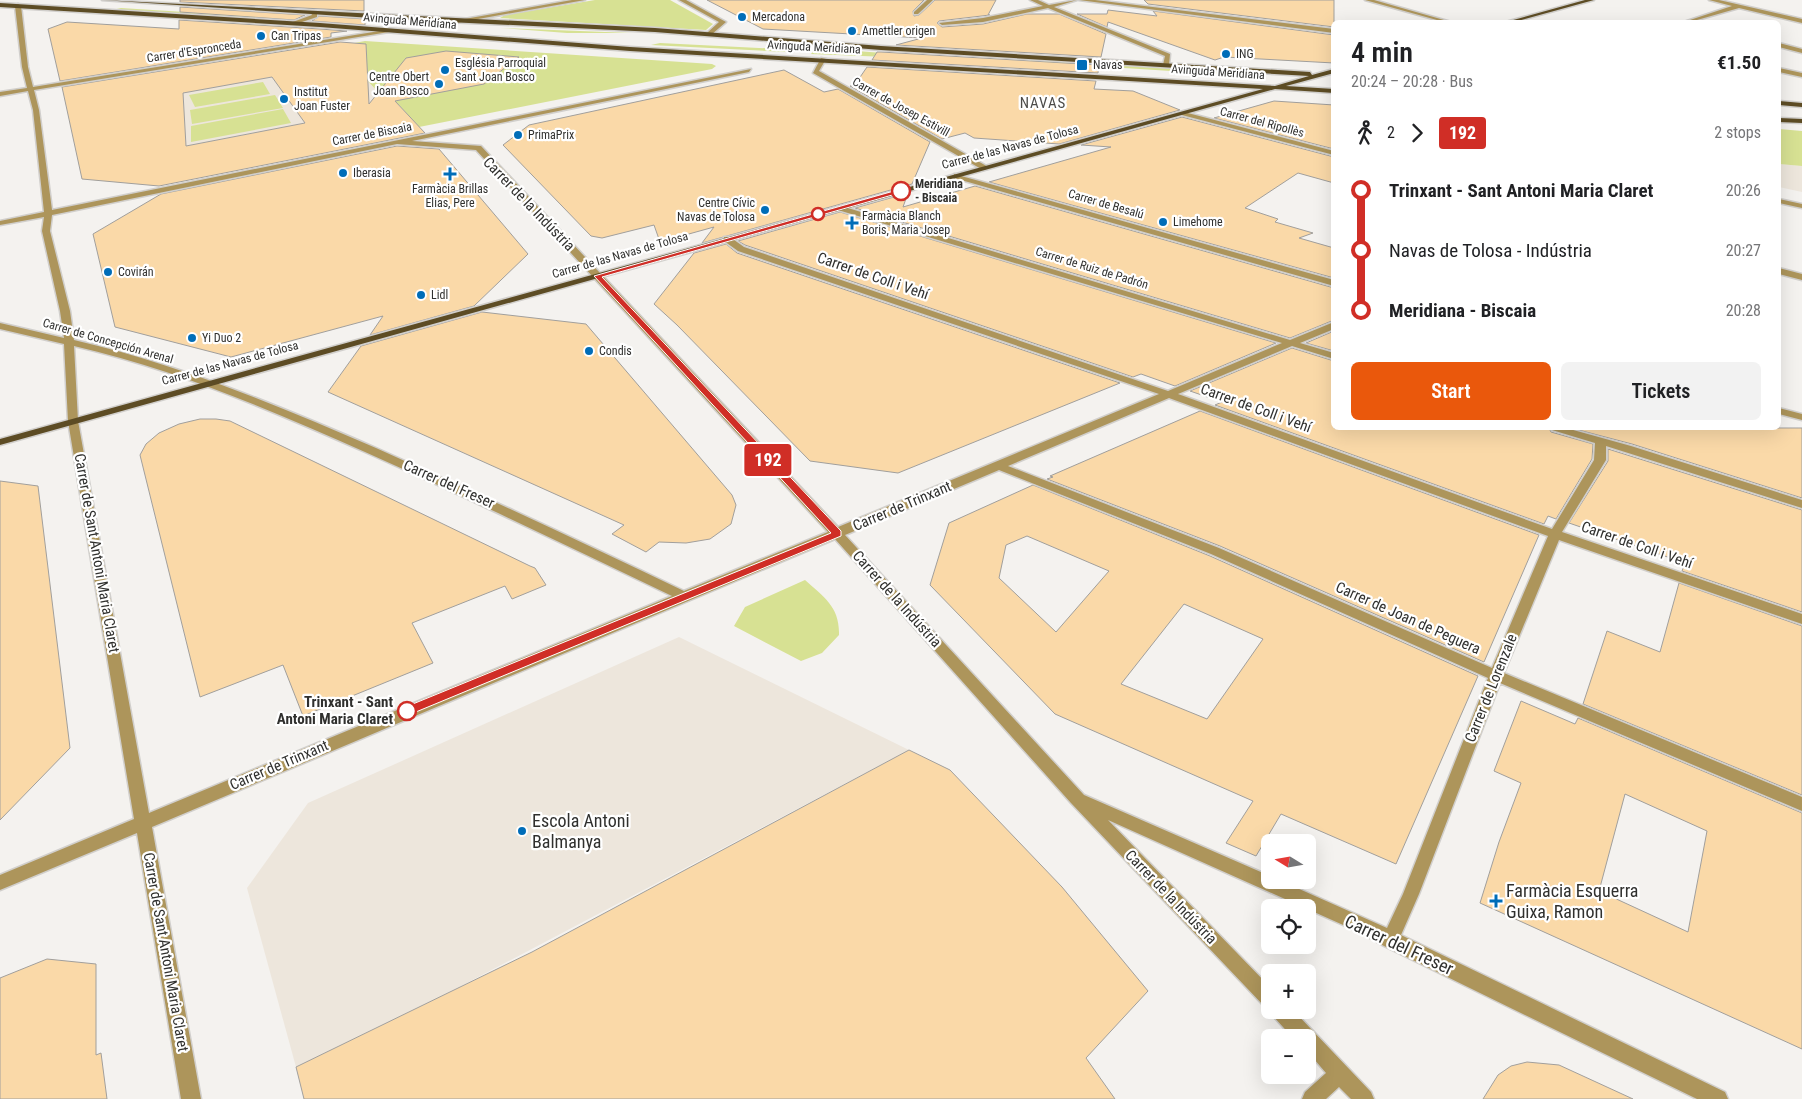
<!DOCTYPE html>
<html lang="en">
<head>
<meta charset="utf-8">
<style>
  :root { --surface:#fff; --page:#f2f2f2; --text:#202124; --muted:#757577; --accent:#ea580c }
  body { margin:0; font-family:"Roboto Condensed",sans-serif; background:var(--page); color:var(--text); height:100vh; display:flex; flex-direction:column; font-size:19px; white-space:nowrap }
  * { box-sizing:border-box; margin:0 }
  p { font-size:16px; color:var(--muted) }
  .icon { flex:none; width:28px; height:28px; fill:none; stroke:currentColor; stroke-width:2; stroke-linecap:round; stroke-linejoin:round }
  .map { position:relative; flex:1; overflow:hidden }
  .sheet { position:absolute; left:1331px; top:20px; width:450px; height:410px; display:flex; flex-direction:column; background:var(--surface); border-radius:8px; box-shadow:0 5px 20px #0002 }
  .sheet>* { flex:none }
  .badge { padding:0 10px; border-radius:4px; font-size:18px; line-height:32px }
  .needle { width:32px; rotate:281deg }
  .buttons { position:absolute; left:1261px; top:834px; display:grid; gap:10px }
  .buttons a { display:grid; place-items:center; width:55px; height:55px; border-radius:8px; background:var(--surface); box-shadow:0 5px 20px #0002; font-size:25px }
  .map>.badge { position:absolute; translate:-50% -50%; box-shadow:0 0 0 2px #fff }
  .legs { display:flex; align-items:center; gap:8px; height:55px; padding:0 20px; font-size:16px }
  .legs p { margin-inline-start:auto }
  .overview { display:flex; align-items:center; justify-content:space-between; height:85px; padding:0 20px }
  h1 { font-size:28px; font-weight:600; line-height:38px }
  .button { display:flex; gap:10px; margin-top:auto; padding:10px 20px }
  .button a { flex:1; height:58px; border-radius:8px; background:var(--accent); color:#fff; font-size:20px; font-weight:600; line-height:58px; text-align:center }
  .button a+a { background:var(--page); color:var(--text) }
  ul { padding:0 20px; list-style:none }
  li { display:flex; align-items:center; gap:18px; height:60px; font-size:19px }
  li i { display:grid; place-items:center; width:8px; height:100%; margin:0 6px; background:currentColor }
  li i::after { content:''; width:12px; height:12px; margin:-6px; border:4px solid; border-radius:50%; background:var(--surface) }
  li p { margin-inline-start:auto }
  li:first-child i { background:linear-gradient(#0000 50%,currentColor 0) }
  li:last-child i { background:linear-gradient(currentColor 50%,#0000 0) }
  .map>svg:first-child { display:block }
</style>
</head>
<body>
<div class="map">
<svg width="1802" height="1099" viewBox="0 0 1802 1099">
  <rect width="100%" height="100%" fill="#f4f2ef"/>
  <g fill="#ede6dc">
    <path d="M351 63 391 106 186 146 183 93Z"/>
    <path d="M1779 164 1802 166V192L1779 187Z"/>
    <path d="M679 637 909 750 450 992 296 1067 247 888 308 803Z"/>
  </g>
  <g fill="#d7e193">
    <path d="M595 0H670L713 24 706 30 500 18 505 15Z"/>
    <path d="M121 8 295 19 291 21 112 10Z"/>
    <path d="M500 28 632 33H567Z"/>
    <path d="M365 41 712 64 716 66 712 69 419 127 399 105 391 106 351 63 344 45Z"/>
    <path d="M660 43 781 49 787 52 651 45Z"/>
    <path d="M816 48 910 55 914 58 811 54Z"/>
    <path d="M1031 60 1224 72 1218 74 1030 62Z"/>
    <path d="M263 82 270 94 195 107 189 95Z"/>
    <path d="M275 95 283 108 192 124 190 110Z"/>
    <path d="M283 109 291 123 191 142V126Z"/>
    <path d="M1779 129 1802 131V166L1779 164Z"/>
    <path d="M805 580C824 597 840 607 839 635L822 653 801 661 734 626 745 607Z"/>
  </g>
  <g fill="#fad9a8" stroke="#a19f9c" fill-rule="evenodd">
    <path d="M180 0H364V11L180 2Z"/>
    <path d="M707 0H924L913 11 914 16 919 15 935 0H996L988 15H990L939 21 937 23 942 27 983 24 1027 14H1059L1106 34 1101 57 896 45 922 38 763 29Z"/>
    <path d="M1144 0H1334V27L1148 4Z"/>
    <path d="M180 7 305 15 294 20 180 12Z"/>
    <path d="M1108 10 1157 16 1153 11 1334 35V63L1224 57 1215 60 1108 22 1107 27 1077 14H1107Z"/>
    <path d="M319 16 365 19V25L312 21Z"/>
    <path d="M179 20 320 29 347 31 331 33V37L60 81 48 29 67 22 179 29Z"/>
    <path d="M340 42 366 44 369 104 406 58 446 51 519 57 484 84 395 101 425 133 159 186 82 179 62 87ZM272 77 305 123 186 146 183 93Z"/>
    <path d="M877 52H881L1099 65 1098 73 872 60Z"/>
    <path d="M867 67 1096 81 1094 89 1133 91 1180 110 1059 144 974 138 965 133 942 139 850 86H854Z"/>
    <path d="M784 70 824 92 838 89 930 142 912 184 702 243 714 227 660 242 654 225 602 238 591 236 503 145 529 125Z"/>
    <path d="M1274 101 1334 105V149L1214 118Z"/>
    <path d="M1182 117 1334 157V183L1298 173 1245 208 1278 219 1275 222 1313 233 1299 238 1334 248V278L989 182 1111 147 1081 145Z"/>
    <path d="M397 146 439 149 528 254 474 306 370 335 383 316 231 357 115 327 93 234 161 194Z"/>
    <path d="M975 186 1334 288V320L1290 338 855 208 908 193 903 207Z"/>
    <path d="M840 212 1276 343 1175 386 1141 374 1133 377 745 245 738 241Z"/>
    <path d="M726 244 737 253 1120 383 898 473 810 461 677 325 654 304 694 253Z"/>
    <path d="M482 312 586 324 732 495 736 505 731 524 710 539 686 543 659 542 646 552 612 534 624 525 328 392 361 346Z"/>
    <path d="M1334 331V351L1306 343Z"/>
    <path d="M1292 348 1334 361V428H1549L1551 432 1593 444 1592 459 1556 519 1548 516 1544 524 1215 405 1222 402 1190 391Z"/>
    <path d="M1200 411 1539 535 1484 662 1220 546 1047 479 1053 477 1050 476Z"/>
    <path d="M200 419H216L230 421 530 566 535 568 546 585 512 599 505 586 412 623 433 663 303 716 283 665 200 697 140 455 146 444 159 433 179 424Z"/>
    <path d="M1571 428H1802V498L1632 444Z"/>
    <path d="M1608 449 1802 510V612L1682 571 1685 563 1569 523 1608 461Z"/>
    <path d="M0 481 38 486 70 748 0 820Z"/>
    <path d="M1033 485 1210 556 1478 676 1396 864 1281 814 1256 856 1226 843 1253 801 1055 714 930 585 949 523ZM1027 536 1109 571 1056 632 999 578 1006 545ZM1184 604 1263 639 1207 719 1121 684Z"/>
    <path d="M1679 583 1802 626V795L1583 704 1607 631 1660 652Z"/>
    <path d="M1521 701 1575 724 1578 718 1802 813V1049L1480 903 1499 842 1521 783 1494 771ZM1625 794 1707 831 1688 932 1599 891Z"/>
    <path d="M909 750 950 770 1062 887 1148 991 1086 1058 1115 1099H304L296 1067 532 952Z"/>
    <path d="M47 959 96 964V1055L101 1053 107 1099H0V978Z"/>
    <path d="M1527 1062 1559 1065 1633 1099H1483L1498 1075 1511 1066Z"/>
  </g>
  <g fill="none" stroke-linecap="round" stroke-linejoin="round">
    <g stroke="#d1cfcc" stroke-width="3">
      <g id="minor">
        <path d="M572 0H585L456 23 453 21Z"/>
        <path d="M679 0H686L726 22 711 35H707V33L719 22Z"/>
        <path d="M927 0H933L918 14H914V12Z"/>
        <path d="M1030 0H1038L1049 5 1077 0 1054 7 1170 54 1169 65 1166 67 1163 65 1165 56 1048 8 983 22 942 25 939 23 983 18 1043 6Z"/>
        <path d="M1079 0H1095L1334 29V33Z"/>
        <path d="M1365 0H1374L1451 22H1444Z"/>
        <path d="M1709 0H1719L1802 19V23L1739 8 1690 22H1684L1732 6Z"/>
        <path d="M18 4 21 6 28 67 33 87 392 29 395 31 34 90 39 110 52 210 751 69 749 72 412 141 481 146 838 527 1159 394 738 251 724 241V237H730L744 247 1168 391 1282 343 838 210 837 208 841 206 1290 340 1334 322V329L1300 343 1334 353V359L1292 346 1178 394 1552 529 1594 460 1595 443 1552 430 1551 428H1566L1631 446 1802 500V508L1606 446V460L1562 532 1802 614V624L1559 540 1504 673 1802 797V811L1500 683 1419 894 1401 935 1725 1092 1728 1099H1697L1384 946 1361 933 1108 820 1270 987V1009L1264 1006 1071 803 835 539 152 827 201 1099H181L137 833 0 890V875L134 819 68 421 64 344 0 329V323L64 338 60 311 42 231 44 217 0 225V221L44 212 33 110 28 91 0 96V92L27 88 22 67 15 6ZM397 144 476 150 828 532 684 591C582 542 479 494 376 448 277 405 178 364 74 340L70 311 50 231 52 215ZM74 346C175 369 270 410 365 452 468 498 570 547 672 596L149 813 78 421ZM1169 398 1548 536 1492 668 1219 548 1008 466ZM999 470 1211 554 1488 678 1403 894 1387 928 1279 880H1270V876L1084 795 845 535Z"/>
        <path d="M314 11 317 13V17L293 25 290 23 312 15 311 13Z"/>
        <path d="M1779 43 1802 49V53L1779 47Z"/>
        <path d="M821 58 826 59 819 71 990 168 983 170 813 73Z"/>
        <path d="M1779 68 1802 73V77L1779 72Z"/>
        <path d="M1184 112 1334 151V155L1182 115 1181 114Z"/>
        <path d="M954 174 1334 280V286L954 178Z"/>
        <path d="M1779 199 1802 204V208L1779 203Z"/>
        <path d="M1779 268 1802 274V280L1779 274Z"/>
        <path d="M1779 408 1802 414V420L1779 414Z"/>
        <path d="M1271 1010H1293L1371 1092 1374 1099H1351L1339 1087 1326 1099H1302L1305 1092 1326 1073 1308 1052V1038H1293L1273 1016Z"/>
      </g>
    </g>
    <g stroke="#d1cfcc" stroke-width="3">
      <g id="major">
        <path d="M102 0 655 28 881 46 1310 72 1312 75 1334 69V73L1286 86 1334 89V93L1275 89 0 445V439L1263 89 630 51 320 27 0 7V3L320 23 630 47 1275 86 1309 76 881 50 655 32 387 19Z"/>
        <path d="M1585 0H1594L1514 22H1506Z"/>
        <path d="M1779 101 1802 103V107L1779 105Z"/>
        <path d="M1779 118 1802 119V123L1779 122Z"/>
      </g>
    </g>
    <use href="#minor" fill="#ad955b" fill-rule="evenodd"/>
    <use href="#major" fill="#5d4c24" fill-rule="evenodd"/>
  </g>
  <path fill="#d02e26" stroke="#fff" d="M901 189 903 192 602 277 841 531V536L411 714H403V708L831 533 594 276Z"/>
  <g fill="#006db8" stroke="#fff" stroke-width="2">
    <circle cx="742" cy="17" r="5"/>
    <circle cx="852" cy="31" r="5"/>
    <circle cx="261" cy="36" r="5"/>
    <circle cx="1226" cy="54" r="5"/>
    <rect x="1076" y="59" width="12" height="12" rx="2.5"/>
    <circle cx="445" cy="70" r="5"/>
    <circle cx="439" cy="84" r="5"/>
    <circle cx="284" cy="99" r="5"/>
    <circle cx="518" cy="135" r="5"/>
    <circle cx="343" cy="173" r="5"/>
    <path d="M447.5 166.5h5v5h5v5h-5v5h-5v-5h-5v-5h5z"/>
    <circle cx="765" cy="210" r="5"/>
    <circle cx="1163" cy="222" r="5"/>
    <path d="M849.5 215.5h5v5h5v5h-5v5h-5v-5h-5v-5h5z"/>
    <circle cx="108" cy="272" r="5"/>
    <circle cx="421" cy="295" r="5"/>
    <circle cx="192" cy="338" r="5"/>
    <circle cx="589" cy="351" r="5"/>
    <circle cx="522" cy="831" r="5"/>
    <path d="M1493.5 893.5h5v5h5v5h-5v5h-5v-5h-5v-5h5z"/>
  </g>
  <g fill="#fff" stroke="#d02e26" stroke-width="2.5">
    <circle cx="901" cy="191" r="9"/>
    <circle cx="818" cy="214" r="6"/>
    <circle cx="407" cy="711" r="9"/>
  </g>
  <g text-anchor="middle" stroke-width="4.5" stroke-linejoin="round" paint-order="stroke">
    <g font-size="12" fill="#30302e" stroke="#fff" text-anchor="start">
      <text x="752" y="21">Mercadona</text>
      <text x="862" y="35">Amettler origen</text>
      <text x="271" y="40">Can Tripas</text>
      <text x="1236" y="58">ING</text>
      <text x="455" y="67">Església Parroquial<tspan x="455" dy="14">Sant Joan Bosco</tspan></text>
      <text x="1093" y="69">Navas</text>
      <text x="429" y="81" text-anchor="end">Centre Obert<tspan x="429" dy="14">Joan Bosco</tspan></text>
      <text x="294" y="96">Institut<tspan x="294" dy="14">Joan Fuster</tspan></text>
      <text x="528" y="139">PrimaPrix</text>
      <text x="353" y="177">Iberasia</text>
      <text x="450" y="193" text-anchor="middle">Farmàcia Brillas<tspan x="450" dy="14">Elias, Pere</tspan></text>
      <text x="755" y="207" text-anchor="end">Centre Cívic<tspan x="755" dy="14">Navas de Tolosa</tspan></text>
      <text x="862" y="220">Farmàcia Blanch<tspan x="862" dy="14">Boris, Maria Josep</tspan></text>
      <text x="1173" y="226">Limehome</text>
      <text x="118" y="276">Covirán</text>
      <text x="431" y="299">Lidl</text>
      <text x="202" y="342">Yi Duo 2</text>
      <text x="599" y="355">Condis</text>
    </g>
    <g font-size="12" fill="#30302e" stroke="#fff">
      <text transform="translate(410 21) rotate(5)" y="4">Avinguda Meridiana</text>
      <text transform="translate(814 47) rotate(3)" y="4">Avinguda Meridiana</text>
      <text transform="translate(194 51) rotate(-9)" y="4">Carrer d'Espronceda</text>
      <text transform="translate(1218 72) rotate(4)" y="4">Avinguda Meridiana</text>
      <text transform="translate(901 107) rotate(29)" y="4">Carrer de Josep Estivill</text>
      <text transform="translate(1262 122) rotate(15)" y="4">Carrer del Ripollès</text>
      <text transform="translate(372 134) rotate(-11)" y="4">Carrer de Biscaia</text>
      <text transform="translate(1010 147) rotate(-15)" y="4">Carrer de las Navas de Tolosa</text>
      <text transform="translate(1106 204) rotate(16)" y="4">Carrer de Besalú</text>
      <text transform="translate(620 255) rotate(-16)" y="4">Carrer de las Navas de Tolosa</text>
      <text transform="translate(1092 268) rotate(17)" y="4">Carrer de Ruiz de Padrón</text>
      <text transform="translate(108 341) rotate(16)" y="4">Carrer de Concepción Arenal</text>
      <text transform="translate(230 363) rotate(-15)" y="4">Carrer de las Navas de Tolosa</text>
    </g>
    <g font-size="12" font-weight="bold" fill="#30302e" stroke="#fff" text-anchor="start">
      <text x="915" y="188">Meridiana<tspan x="915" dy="14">- Biscaia</tspan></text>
    </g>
    <g font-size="15" letter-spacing="1" fill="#4d4c49" stroke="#fff">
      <text x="1043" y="108">NAVAS</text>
    </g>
    <g font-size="15" fill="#30302e" stroke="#fff">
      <text transform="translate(529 204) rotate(46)" y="5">Carrer de la Indústria</text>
      <text transform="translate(873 276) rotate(19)" y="5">Carrer de Coll i Vehí</text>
      <text transform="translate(1256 408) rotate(20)" y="5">Carrer de Coll i Vehí</text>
      <text transform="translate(449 484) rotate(24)" y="5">Carrer del Freser</text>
      <text transform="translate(902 506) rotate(-23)" y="5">Carrer de Trinxant</text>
      <text transform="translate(1637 545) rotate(19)" y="5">Carrer de Coll i Vehí</text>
      <text transform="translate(97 553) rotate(80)" y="5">Carrer de Sant Antoni Maria Claret</text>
      <text transform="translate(897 599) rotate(48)" y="5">Carrer de la Indústria</text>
      <text transform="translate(1408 618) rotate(24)" y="5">Carrer de Joan de Peguera</text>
      <text transform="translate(1491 688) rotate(-68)" y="5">Carrer de Lorenzale</text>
      <text transform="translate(279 765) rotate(-23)" y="5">Carrer de Trinxant</text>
      <text transform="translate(1171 897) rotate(46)" y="5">Carrer de la Indústria</text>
      <text transform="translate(166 952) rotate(80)" y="5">Carrer de Sant Antoni Maria Claret</text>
    </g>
    <g font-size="15" font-weight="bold" fill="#30302e" stroke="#fff" text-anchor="end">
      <text x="393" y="707">Trinxant - Sant<tspan x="393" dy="17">Antoni Maria Claret</tspan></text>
    </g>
    <g font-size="18" fill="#30302e" stroke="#fff" text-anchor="start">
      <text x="532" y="827">Escola Antoni<tspan x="532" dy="21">Balmanya</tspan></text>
      <text x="1506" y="897">Farmàcia Esquerra<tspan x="1506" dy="21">Guixa, Ramon</tspan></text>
    </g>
    <g font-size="18" fill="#30302e" stroke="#fff">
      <text transform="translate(1399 945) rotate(25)" y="6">Carrer del Freser</text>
    </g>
  </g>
</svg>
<div class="buttons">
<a><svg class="needle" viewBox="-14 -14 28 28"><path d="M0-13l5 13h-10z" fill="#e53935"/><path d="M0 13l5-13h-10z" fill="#757577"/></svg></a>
<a><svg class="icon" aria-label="locate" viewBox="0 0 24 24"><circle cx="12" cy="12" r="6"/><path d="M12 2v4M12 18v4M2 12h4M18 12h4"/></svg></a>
<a>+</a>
<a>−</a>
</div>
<b class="badge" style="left:768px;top:460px;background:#d02e26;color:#fff">192</b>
<section class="sheet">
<div class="overview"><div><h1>4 min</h1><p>20:24 – 20:28 · Bus</p></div><b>€1.50</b></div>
<div class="legs"><svg class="icon" aria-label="walk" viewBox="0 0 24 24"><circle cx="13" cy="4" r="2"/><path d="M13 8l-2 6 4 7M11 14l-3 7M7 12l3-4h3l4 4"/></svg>2<svg class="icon" aria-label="forward" viewBox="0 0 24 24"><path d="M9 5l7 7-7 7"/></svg><b class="badge" style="background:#d02e26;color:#fff">192</b><p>2 stops</p></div>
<ul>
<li><i style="color:#d02e26"></i><b>Trinxant - Sant Antoni Maria Claret</b><p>20:26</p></li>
<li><i style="color:#d02e26"></i><span>Navas de Tolosa - Indústria</span><p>20:27</p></li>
<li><i style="color:#d02e26"></i><b>Meridiana - Biscaia</b><p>20:28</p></li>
</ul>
<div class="button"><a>Start</a><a>Tickets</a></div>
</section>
</div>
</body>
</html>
